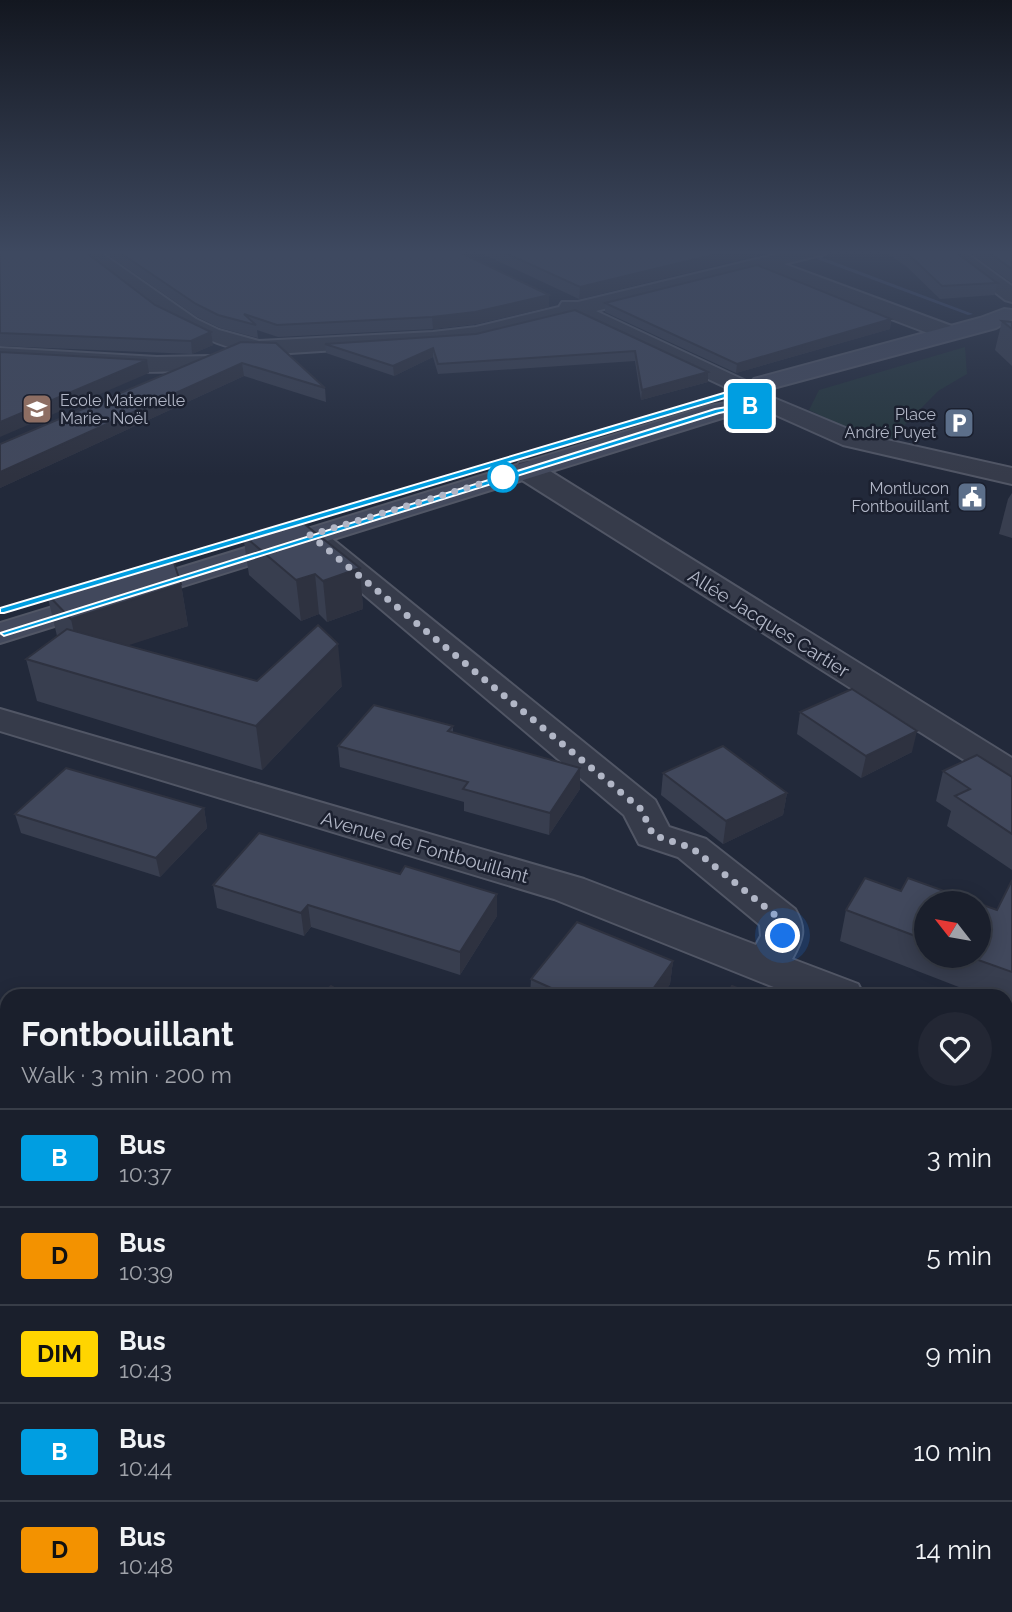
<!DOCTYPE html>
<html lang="en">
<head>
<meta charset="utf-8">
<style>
  :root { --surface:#1a1f2c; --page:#232734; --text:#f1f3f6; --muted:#9fa2a9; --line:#383d48 }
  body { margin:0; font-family:Raleway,sans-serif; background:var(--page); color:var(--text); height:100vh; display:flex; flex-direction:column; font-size:26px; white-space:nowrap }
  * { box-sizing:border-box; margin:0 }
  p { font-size:23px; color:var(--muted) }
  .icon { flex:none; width:38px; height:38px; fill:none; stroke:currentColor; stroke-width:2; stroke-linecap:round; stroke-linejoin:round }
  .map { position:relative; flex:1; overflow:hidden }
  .panel { position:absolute; left:0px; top:989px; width:1013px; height:625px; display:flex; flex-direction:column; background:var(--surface); border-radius:21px 21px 0 0; box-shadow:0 4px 18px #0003,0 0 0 2px var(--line) }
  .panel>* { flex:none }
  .badge { padding:0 14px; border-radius:5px; font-size:24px; line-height:46px }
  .needle { width:46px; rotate:301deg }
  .tools { position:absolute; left:914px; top:891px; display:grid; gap:14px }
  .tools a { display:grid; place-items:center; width:77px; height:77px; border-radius:50%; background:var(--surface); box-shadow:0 4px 18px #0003,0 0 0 2px var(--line); font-size:35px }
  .you { position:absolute; width:35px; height:35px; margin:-18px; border:5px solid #fff; border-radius:50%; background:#1a73e8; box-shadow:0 0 0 10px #1a73e833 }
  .map>.badge { position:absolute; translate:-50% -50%; box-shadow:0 0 0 4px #fff }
  .round { display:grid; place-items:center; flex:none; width:74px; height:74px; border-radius:37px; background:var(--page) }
  .summary { display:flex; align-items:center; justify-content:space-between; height:119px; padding:0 21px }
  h1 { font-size:33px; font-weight:700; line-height:52px }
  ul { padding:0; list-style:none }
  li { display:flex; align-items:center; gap:21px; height:98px; padding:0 21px; border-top:2px solid var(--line) }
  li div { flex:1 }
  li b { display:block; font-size:26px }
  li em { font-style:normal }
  li .badge { min-width:77px; font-weight:700; text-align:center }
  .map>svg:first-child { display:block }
</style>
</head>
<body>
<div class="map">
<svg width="1012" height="1612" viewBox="0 0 1012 1612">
  <rect width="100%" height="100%" fill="#22293a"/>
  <path fill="#24353b" d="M965 347 967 374 938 391 890 440 856 433 809 410 819 390Z"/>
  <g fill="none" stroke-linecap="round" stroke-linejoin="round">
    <path fill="#384463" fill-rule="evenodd" d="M817 257H821L973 314 968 315 817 259Z"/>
    <g stroke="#515665" stroke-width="4">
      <g id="street">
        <path d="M75 250H97L196 319 219 330 259 341 433 332 476 327 559 307 562 302H578L795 250H828L825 254 784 264 957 328 960 333 957 338H941L762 270 596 311 746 381 750 386 746 391 738 393 574 316 476 341 259 355C200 343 156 314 109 278 98 269 84 261 75 250Z"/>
        <path d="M940 250H962L1012 286V302L1005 300Z"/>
        <path d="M0 348 157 357 211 356 215 361 211 366C156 380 59 365 0 362Z"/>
        <path d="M776 399 860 434 1012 468V484L843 445 767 411 764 406 767 401Z"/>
        <path d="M528 461 537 463 1012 758V785L999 782 522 480 515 469 519 463Z"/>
        <path d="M320 534 330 537 655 800 669 827 706 839 795 909C807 929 803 939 792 959L858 984 864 996H796L554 899 0 731V709L584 879 756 945 761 936 760 925 678 857 639 844 624 815 310 549 305 543 310 537Z"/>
        <path d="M7 1020V1057L0 1059V1023Z"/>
        <path d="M1006 1043 1012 1045V1082L1006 1081Z"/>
        <path d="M686 1606H758L760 1612H688Z"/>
        <path d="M808 1606H880L878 1612H806Z"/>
      </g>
    </g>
    <g stroke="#515665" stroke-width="4">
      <g id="secondary">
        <path d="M1004 309 1012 310V319L996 328 762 391 754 389 750 384 754 379 980 318Z"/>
        <path d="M750 399 759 401 762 406 759 411 722 418 0 643V623L709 406Z"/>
      </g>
    </g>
    <use href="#street" fill="#363b4a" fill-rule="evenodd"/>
    <use href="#secondary" fill="#444a5d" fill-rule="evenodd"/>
  </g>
  <g fill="#383e4f" fill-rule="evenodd">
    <path d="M0 250 155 305 213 345 192 354 0 346Z"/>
    <path d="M101 250H455L549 295V307L476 324 433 329 278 337 257 330 258 338 220 328 197 317Z"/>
    <path d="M474 250H779L579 299Z"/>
    <path d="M883 250H953L997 283 995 295 940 299 907 267Z"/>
    <path d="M966 250H1012V283Z"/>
    <path d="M605 303 891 319 890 329 736 373 605 312Z"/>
    <path d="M575 310 708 382 641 400 635 361 438 374 433 357 394 376 326 353 325 344 476 334Z"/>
    <path d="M1002 321 1012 322V366L995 350Z"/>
    <path d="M241 342 325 388 326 402 244 376 0 488V444Z"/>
    <path d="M1012 493V538L999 534 1008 499Z"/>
    <path d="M243 535 360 568 363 609 327 622 319 614 301 621 249 575Z"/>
    <path d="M181 584 188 626 127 645 257 681 342 686 262 770 37 701 26 659 57 636 47 594Z"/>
    <path d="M800 712 912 752 861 778 797 734Z"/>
    <path d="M453 726V732L580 768V789L549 835 464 811V802L340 767 338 746Z"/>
    <path d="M943 771 1012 777V870L947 826 951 811 936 801Z"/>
    <path d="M663 773 787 793 783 815 723 844 661 795Z"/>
    <path d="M204 808 207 828 160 877 21 833 15 814Z"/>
    <path d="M400 874 497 894V916L460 975 311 927 304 936 217 908 213 885Z"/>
    <path d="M1012 880V1007L1006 1005V996H982L840 941 846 910 901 891 997 910ZM926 903 978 956H926Z"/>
    <path d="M673 961 670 984 662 996H530L531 979Z"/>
    <path d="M957 1606H1006L1012 1612H962Z"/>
  </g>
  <g fill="#2e3240">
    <path d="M733 250H779L579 299 580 287Z"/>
    <path d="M549 295V307L476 324 433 329 432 317Z"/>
    <path d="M891 319 890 329 736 373 737 364Z"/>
    <path d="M211 332 213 345 192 354 191 341Z"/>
    <path d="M433 348V357L394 376 393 366Z"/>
    <path d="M147 360 149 373 0 437V422Z"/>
    <path d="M242 363 244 376 0 488V472Z"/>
    <path d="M708 372V382L641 400 642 390Z"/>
    <path d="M360 568 363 609 327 622 323 581Z"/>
    <path d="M315 574 319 614 301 621 296 580Z"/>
    <path d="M181 584 188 626 80 661 71 619Z"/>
    <path d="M338 644 342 686 262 770 256 726Z"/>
    <path d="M917 731 912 752 861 778 866 756Z"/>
    <path d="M580 768V789L549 835 550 813Z"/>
    <path d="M787 793 783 815 723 844 726 821Z"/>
    <path d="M204 808 207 828 160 877 156 858Z"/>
    <path d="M497 894V916L460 975V952Z"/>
    <path d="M308 905 311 927 304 936 301 913Z"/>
    <path d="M673 961 670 984 662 996H648Z"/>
    <path d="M96 1606H118L110 1612H88Z"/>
  </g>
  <g fill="#41485c" stroke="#2e3240" stroke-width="2">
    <path d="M0 250H83L155 305 211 332 191 341 0 333Z"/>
    <path d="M116 250H455L549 295 475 312 432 317 277 325 244 314 256 325 218 315 196 304Z"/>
    <path d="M499 250H733L580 287Z"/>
    <path d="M901 250H953L997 283 942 286 909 255Z"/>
    <path d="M985 250H1012V269Z"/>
    <path d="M757 265 891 319 737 364 605 303Z"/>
    <path d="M575 310 708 372 642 390 635 351 438 364 433 348 393 366 325 344 476 334Z"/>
    <path d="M1002 321 1012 322V329Z"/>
    <path d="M241 342 276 343 325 388 242 363 0 472V444Z"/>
    <path d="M0 352 147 360 0 422Z"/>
    <path d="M298 519 360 568 323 581 315 574 296 580 243 535Z"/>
    <path d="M172 557 181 584 71 619 47 594Z"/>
    <path d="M318 625 338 644 256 726 26 659 67 629 257 681Z"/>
    <path d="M852 689 917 731 866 756 800 712Z"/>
    <path d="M374 705 453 726 448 731 580 768 550 813 463 789 468 782 338 746Z"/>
    <path d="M723 746 787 793 726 821 663 773Z"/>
    <path d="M977 755 1012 777V834L955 796 970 789 943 771Z"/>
    <path d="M66 768 204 808 156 858 15 814Z"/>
    <path d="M259 833 400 874 405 866 497 894 460 952 308 905 301 913 213 885Z"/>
    <path d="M865 878 901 891 908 878 997 910 1012 880V972L967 956H978V903H926V940L846 910Z"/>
    <path d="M577 922 673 961 648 996H569L531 979Z"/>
    <path d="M331 986 348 996H320Z"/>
    <path d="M732 986 757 996H726Z"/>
    <path d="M355 992 362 996H351Z"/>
    <path d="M1006 1098 1012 1101V1128L1006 1143Z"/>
    <path d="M1006 1512 1012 1519V1612H993L987 1606H1006Z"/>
    <path d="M7 1604V1606H96L88 1612H0V1609Z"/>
    <path d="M323 1606H503L507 1612H316Z"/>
  </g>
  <linearGradient id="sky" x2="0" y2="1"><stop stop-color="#131720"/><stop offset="0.53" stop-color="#3e4960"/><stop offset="1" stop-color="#3e4960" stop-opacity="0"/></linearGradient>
  <rect width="1012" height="476" fill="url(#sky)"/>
  <path fill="#009ee1" stroke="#fff" stroke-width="2" d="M727 392H733L739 399 755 406 719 413 4 636 0 633 715 409 739 405 728 397 4 613H0V608Z"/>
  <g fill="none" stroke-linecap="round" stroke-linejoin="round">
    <path stroke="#b1b6c6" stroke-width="7" stroke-dasharray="0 12.6" d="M503 477 310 535 641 809 653 835 692 848 780 919 783 936"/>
  </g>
  <defs>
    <g id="school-square" transform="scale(1.575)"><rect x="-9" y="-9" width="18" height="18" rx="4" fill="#8d6e63" stroke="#1b202f"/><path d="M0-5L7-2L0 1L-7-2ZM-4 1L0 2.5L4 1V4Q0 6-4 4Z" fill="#fff"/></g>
    <g id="parking-square" transform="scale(1.575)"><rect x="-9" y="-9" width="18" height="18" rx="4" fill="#5c6f8a" stroke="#1b202f"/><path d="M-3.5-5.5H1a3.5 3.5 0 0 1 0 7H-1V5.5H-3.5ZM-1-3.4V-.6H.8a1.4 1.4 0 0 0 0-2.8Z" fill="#fff"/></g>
    <g id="civic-square" transform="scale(1.575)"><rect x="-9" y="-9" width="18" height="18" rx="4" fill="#5c6f8a" stroke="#1b202f"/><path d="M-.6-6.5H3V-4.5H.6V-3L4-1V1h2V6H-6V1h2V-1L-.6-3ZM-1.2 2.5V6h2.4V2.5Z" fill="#fff"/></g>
  </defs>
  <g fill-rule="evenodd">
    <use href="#school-square" x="37" y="409"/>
    <use href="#parking-square" x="959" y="423"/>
    <use href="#civic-square" x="972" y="497"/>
  </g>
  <circle fill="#fff" stroke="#009ee1" stroke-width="3.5" cx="503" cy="477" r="14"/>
  <g text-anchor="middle" stroke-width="5" stroke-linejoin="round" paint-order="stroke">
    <g font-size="16" fill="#b1b6c6" stroke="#1b202f" text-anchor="end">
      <text x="60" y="406" text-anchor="start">Ecole Maternelle<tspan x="60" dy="18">Marie- Noël</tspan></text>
      <text x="936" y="420">Place<tspan x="936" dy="18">André Puyet</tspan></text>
      <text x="949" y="494">Montlucon<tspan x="949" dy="18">Fontbouillant</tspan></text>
    </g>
    <g font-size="19" fill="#b1b6c6" stroke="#1b202f">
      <text transform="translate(769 623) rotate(32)" y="7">Allée Jacques Cartier</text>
      <text transform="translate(425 847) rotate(16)" y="7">Avenue de Fontbouillant</text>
    </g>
  </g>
</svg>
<div class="tools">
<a><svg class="needle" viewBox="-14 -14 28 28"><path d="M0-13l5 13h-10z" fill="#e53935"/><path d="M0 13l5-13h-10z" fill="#9fa2a9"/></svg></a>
</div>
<div class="you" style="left:783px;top:936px"></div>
<b class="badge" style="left:750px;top:406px;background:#009ee1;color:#fff">B</b>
<section class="panel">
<div class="summary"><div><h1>Fontbouillant</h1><p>Walk · 3 min · 200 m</p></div><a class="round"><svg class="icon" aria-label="heart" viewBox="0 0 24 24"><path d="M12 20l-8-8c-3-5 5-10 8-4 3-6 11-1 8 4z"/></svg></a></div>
<ul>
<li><span class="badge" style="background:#009ee1;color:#fff">B</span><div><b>Bus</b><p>10:37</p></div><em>3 min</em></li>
<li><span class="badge" style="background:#f39200;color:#111">D</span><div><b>Bus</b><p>10:39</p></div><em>5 min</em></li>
<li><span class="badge" style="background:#ffd500;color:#111">DIM</span><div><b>Bus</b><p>10:43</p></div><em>9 min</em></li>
<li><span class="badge" style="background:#009ee1;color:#fff">B</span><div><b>Bus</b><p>10:44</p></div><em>10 min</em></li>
<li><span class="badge" style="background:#f39200;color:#111">D</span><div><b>Bus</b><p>10:48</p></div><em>14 min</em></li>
</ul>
</section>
</div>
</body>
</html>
